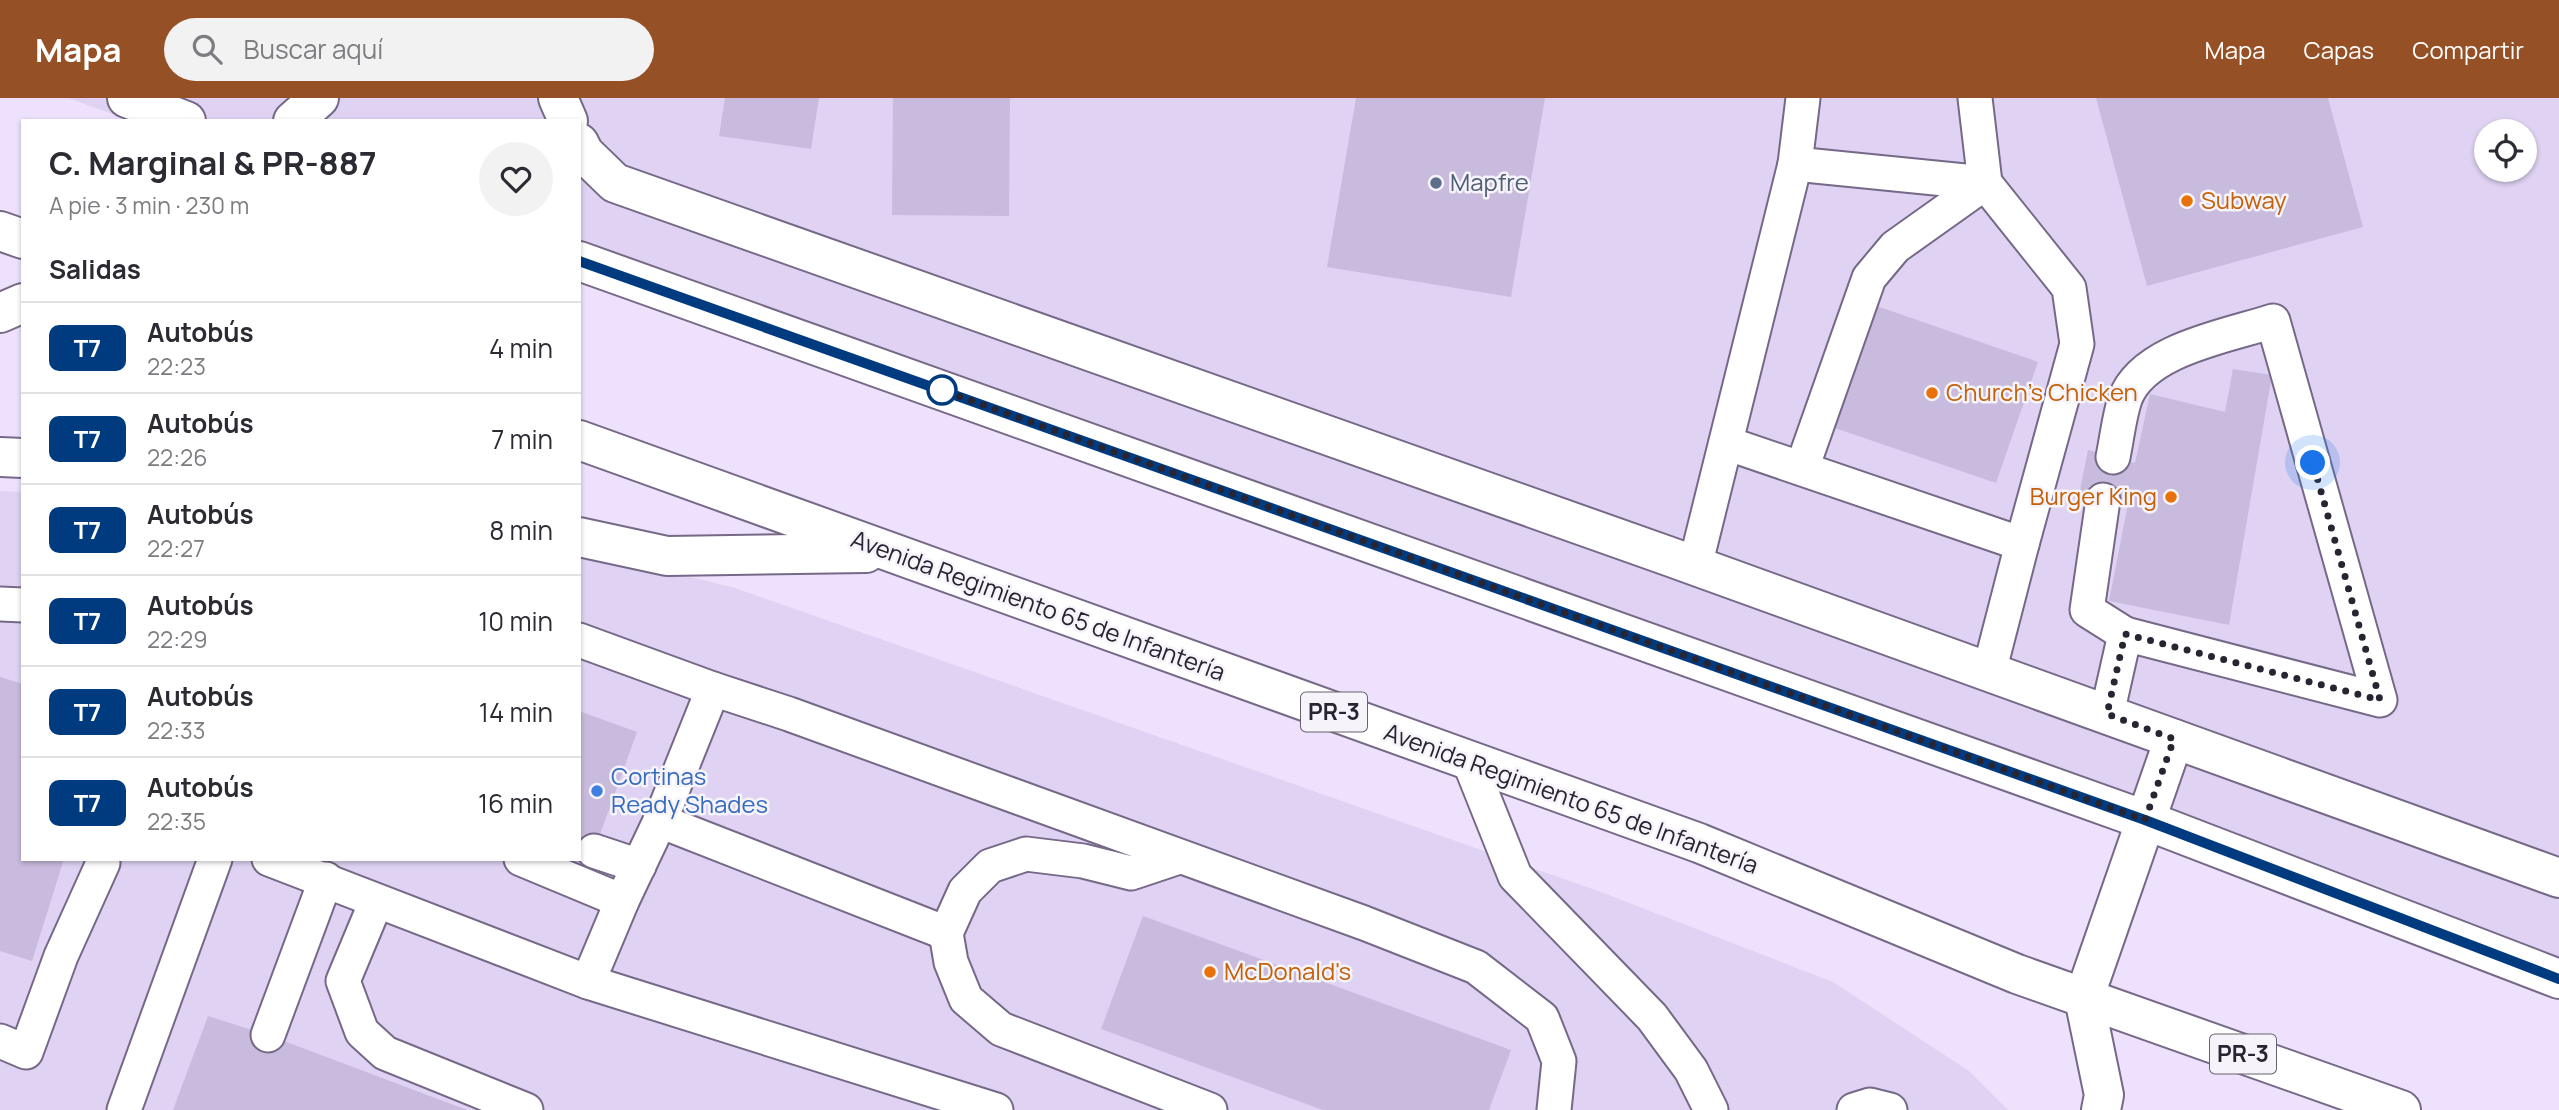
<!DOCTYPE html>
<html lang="es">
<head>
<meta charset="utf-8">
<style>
  :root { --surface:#fff; --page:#f2f2f3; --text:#2b2b33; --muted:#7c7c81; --line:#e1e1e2; --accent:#965026 }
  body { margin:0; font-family:Manrope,sans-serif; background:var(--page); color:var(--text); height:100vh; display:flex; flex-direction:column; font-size:26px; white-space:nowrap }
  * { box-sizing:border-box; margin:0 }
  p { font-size:23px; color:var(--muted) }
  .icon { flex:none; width:38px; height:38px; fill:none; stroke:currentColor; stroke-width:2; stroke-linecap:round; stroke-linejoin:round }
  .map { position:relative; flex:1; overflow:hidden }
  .details { position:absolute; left:21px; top:21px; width:560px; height:742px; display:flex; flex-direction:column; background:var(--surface); border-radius:0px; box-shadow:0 2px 5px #0004 }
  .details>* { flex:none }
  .badge { padding:0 14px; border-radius:10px; font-size:24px; line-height:46px }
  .buttons { position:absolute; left:2474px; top:21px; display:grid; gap:14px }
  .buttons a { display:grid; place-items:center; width:63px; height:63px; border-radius:50%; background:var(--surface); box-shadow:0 2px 5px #0004; font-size:35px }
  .you { position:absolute; width:35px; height:35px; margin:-18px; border:5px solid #fff; border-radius:50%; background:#1a73e8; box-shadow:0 0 0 10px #1a73e833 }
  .map>.badge { position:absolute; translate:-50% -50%; box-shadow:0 0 0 4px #fff }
  h2 { padding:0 28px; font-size:26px; line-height:63px }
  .round { display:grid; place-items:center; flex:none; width:74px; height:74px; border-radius:37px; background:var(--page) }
  .head { display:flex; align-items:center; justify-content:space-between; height:119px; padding:0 28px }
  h1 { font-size:33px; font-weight:700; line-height:52px }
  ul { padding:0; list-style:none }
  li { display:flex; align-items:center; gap:21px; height:91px; padding:0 28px; border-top:2px solid var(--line) }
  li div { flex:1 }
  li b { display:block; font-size:26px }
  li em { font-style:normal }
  li .badge { min-width:77px; font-weight:700; text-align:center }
  header { display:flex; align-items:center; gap:42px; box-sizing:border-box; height:98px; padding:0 35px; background:var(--accent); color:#fff }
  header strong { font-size:33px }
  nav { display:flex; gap:38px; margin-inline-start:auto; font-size:24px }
  .search { width:490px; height:63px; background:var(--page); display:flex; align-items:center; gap:18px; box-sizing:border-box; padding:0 24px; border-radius:38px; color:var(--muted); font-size:26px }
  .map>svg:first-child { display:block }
</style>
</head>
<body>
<header>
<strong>Mapa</strong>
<div class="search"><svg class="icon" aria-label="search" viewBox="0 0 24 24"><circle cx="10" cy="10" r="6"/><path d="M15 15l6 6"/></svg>Buscar aquí</div>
<nav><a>Mapa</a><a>Capas</a><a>Compartir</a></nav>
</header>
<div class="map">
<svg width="2559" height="1012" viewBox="0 0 2559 1012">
  <rect width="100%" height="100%" fill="#ede1fd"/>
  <g fill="#dfd2f2" fill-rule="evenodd">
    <path d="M68 0H2559V890L579 183V23H132ZM2487 33H2525V72H2487Z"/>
    <path d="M0 393 23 394V761H579V451L735 490 1601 794 1833 884 1969 973 2008 1012H0Z"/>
  </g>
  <g fill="#c9bbdd">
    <path d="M725 0H819L811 51 719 38Z"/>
    <path d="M893 0H1010L1009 118 892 117Z"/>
    <path d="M1356 0H1545L1511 199 1327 169Z"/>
    <path d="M2096 0H2328L2363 129 2147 188Z"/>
    <path d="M1868 205 2038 264 1996 385 1826 327Z"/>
    <path d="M2233 271 2272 277 2229 527 2109 503 2128 406 2079 397 2088 352 2135 365 2150 296 2225 314Z"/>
    <path d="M0 579 23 586V761H64L32 863 0 853Z"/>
    <path d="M579 613 637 634 585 778 540 762 579 761Z"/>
    <path d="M1143 818 1511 952 1489 1012H1323L1101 931Z"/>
    <path d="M208 918 268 937 467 1012H173Z"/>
  </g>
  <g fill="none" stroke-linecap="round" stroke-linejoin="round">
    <g stroke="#766987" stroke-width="37">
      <g id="lane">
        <path d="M1803 0 1795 66 1985 85 1975 0"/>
        <path d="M1726 345 2022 446 2077 246 2069 190 1985 85 1895 149 1869 180 1802 370"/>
        <path d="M2103 402 2087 512 2125 536"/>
        <path d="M1695 468 1795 66"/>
        <path d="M0 506 23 507"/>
        <path d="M579 542 713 591"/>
        <path d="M1989 574 2022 446"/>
        <path d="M2107 616 2125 536 2380 602 2273 223C2228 238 2143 251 2125 301 2119 319 2117 340 2113 359"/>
        <path d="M1469 663 1515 778 1652 919 1691 972 1711 1012"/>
        <path d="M660 723 946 835"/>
        <path d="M594 753 639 768"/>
        <path d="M1179 759 1131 775 1083 763 1026 756 990 768 965 793 946 835 951 864 966 901 1001 931 1210 1012"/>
        <path d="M269 761 588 884 996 1012"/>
        <path d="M521 761 622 803"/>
        <path d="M376 804 343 883 362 934 385 955 526 1012"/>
        <path d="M588 884 622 803 660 723 713 591 789 616 1364 825 1476 869 1542 920 1559 963 1554 1012"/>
        <path d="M268 937 326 781"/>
        <path d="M0 943 26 954 61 858 103 765 102 761"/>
        <path d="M124 1012 215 761"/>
        <path d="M1854 1012 1870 1007 1890 1012"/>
      </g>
    </g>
    <g stroke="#766987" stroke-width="42">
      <g id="secondary">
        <path d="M293 23 319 0"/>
        <path d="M0 215 23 205"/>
        <path d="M2101 1012 2104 997 2084 900 2174 641"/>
      </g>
    </g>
    <g stroke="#766987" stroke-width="42">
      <g id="primary">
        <path d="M127 0 186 23"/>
        <path d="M558 0 568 23"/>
        <path d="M579 45 584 55 615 85 1668 458 2559 780"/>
        <path d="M0 133 23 141"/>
        <path d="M579 163 2145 722 2559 881"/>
        <path d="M579 342 1699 745 2017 876 2401 1012"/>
        <path d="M0 359 23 360"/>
        <path d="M579 439 667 458 866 455"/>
      </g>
    </g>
    <use href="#lane" stroke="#fff" stroke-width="33"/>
    <use href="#secondary" stroke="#fff" stroke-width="38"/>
    <use href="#primary" stroke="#fff" stroke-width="38"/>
  </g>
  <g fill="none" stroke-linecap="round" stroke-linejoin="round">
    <g stroke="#fff" stroke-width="16">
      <path id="line" d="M579 163 2145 722 2559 881"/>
    </g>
    <use href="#line" stroke="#003b80" stroke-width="10"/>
    <path stroke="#292431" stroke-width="7" stroke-dasharray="0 12.6" d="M942 292 933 289 2145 722 2174 641 2107 616 2125 536 2380 602 2313 365"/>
  </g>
  <circle fill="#5c6f8a" stroke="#f6f3fa" stroke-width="2.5" cx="1436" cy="85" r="7"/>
  <g fill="#e8710a" stroke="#f6f3fa" stroke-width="2.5">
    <circle cx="2187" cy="103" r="7"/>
    <circle cx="1932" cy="295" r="7"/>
    <circle cx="2171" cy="399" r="7"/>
    <circle cx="1210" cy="874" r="7"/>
  </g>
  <circle fill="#fff" stroke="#003b80" stroke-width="3.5" cx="942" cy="292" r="14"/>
  <circle fill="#3f7fe0" stroke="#f6f3fa" stroke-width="2.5" cx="597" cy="693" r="7"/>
  <g text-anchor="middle" stroke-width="5" stroke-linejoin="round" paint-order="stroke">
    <g fill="#f6f3fa" stroke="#66626d" stroke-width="2">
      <rect x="1301" y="594.5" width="66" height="39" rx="5"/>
      <rect x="2210" y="936.5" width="66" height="39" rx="5"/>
    </g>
    <g font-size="23" font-weight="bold" fill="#292431">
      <text x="1334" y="622">PR-3</text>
      <text x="2243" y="964">PR-3</text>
    </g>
    <g font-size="24" fill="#4e5e75" stroke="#f6f3fa" text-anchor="start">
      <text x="1450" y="93">Mapfre</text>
    </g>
    <g font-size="24" fill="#c56008" stroke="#f6f3fa" text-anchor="start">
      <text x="2201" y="111">Subway</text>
      <text x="1946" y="303">Church's Chicken</text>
      <text x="2157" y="407" text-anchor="end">Burger King</text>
      <text x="1224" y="882">McDonald's</text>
    </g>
    <g font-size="24" fill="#292431" stroke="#f6f3fa">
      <text transform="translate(1038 508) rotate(20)" y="8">Avenida Regimiento 65 de Infantería</text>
      <text transform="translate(1571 701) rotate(20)" y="8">Avenida Regimiento 65 de Infantería</text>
    </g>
    <g font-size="24" fill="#366cbe" stroke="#f6f3fa" text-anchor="start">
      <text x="611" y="687">Cortinas<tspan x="611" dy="28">Ready Shades</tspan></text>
    </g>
  </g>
</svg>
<div class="buttons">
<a><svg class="icon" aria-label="locate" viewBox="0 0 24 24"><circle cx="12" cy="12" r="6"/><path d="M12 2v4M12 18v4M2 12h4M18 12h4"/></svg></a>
</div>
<div class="you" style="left:2313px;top:365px"></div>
<section class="details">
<div class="head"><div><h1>C. Marginal &amp; PR-887</h1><p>A pie · 3 min · 230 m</p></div><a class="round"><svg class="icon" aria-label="heart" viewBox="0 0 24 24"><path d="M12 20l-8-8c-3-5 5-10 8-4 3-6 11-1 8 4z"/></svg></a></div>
<h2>Salidas</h2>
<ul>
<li><span class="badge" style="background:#003b80;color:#fff">T7</span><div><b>Autobús</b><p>22:23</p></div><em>4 min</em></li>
<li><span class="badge" style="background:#003b80;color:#fff">T7</span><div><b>Autobús</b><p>22:26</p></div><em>7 min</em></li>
<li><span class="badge" style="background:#003b80;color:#fff">T7</span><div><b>Autobús</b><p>22:27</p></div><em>8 min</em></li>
<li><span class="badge" style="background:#003b80;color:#fff">T7</span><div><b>Autobús</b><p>22:29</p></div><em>10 min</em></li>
<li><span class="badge" style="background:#003b80;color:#fff">T7</span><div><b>Autobús</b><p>22:33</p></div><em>14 min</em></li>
<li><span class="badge" style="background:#003b80;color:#fff">T7</span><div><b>Autobús</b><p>22:35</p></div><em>16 min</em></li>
</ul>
</section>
</div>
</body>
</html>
